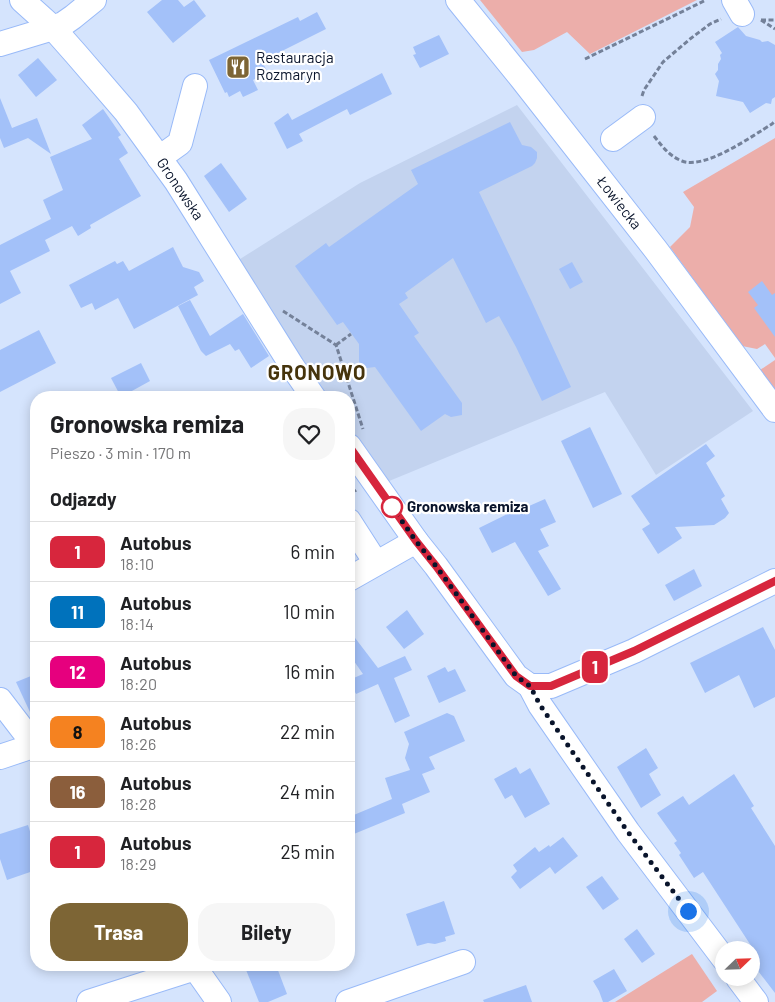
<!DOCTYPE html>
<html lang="pl">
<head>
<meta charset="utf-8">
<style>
  :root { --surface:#fff; --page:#f6f6f6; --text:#202124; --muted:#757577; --line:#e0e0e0; --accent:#7d6535 }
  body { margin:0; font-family:Barlow,sans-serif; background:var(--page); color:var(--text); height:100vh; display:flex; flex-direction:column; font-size:19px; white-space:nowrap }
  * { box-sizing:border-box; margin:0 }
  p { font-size:16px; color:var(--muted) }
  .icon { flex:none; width:28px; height:28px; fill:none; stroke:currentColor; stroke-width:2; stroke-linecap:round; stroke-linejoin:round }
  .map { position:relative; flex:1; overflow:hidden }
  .panel { position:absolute; left:30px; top:391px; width:325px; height:580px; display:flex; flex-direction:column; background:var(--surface); border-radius:20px; box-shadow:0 2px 12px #0003 }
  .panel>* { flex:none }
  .badge { padding:0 10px; border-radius:8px; font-size:18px; line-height:32px }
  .needle { width:32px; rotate:67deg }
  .fabs { position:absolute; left:715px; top:941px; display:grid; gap:10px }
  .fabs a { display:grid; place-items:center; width:45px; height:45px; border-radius:50%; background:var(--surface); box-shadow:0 2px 12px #0003; font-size:25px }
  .you { position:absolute; width:25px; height:25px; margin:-12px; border:4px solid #fff; border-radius:50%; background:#1a73e8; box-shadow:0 0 0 8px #1a73e833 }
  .map>.badge { position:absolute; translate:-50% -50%; box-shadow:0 0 0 2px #fff }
  h2 { padding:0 20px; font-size:19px; line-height:45px }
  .round { display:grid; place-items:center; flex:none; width:52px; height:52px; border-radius:20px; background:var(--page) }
  .head { display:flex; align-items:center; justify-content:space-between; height:85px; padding:0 20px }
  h1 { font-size:24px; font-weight:700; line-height:38px }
  .button { display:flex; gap:10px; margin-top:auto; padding:10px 20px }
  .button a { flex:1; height:58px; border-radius:20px; background:var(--accent); color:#fff; font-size:20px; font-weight:700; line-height:58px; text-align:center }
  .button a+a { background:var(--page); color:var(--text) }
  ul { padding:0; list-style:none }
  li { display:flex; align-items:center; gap:15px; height:60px; padding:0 20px; border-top:1px solid var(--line) }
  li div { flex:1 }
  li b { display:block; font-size:19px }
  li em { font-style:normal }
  li .badge { min-width:55px; font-weight:700; text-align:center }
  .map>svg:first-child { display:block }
</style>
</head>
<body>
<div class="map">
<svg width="775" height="1002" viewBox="0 0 775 1002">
  <rect width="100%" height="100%" fill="#d5e4fd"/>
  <path fill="#c3d3ef" d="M517 105 753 411 656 475 605 392 377 486 349 446V398L314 397 229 266 360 183Z"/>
  <g fill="#ecaeaa">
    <path d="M480 0H697L590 54 567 32 534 50 522 52Z"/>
    <path d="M775 138V358L765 344 757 349 742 346 670 247 690 227 694 207 683 192Z"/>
    <path d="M775 360V390L760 370Z"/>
    <path d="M692 954 717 991 702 1002H615Z"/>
  </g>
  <g fill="#a3c1f9">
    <path d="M162 0H178L184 7 194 0 206 16 173 43 147 12Z"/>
    <path d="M317 12 326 29 262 61 268 73 253 80 258 90 243 97 240 91 229 97 227 92 225 93 209 60 298 17 300 21Z"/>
    <path d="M738 27 746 36 760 40 762 42 768 41 775 45V97L772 99 771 104 766 103 750 113 743 102 716 96 719 81 715 74 718 70V64L721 59 720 55 722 53 715 42Z"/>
    <path d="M439 35 449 54 420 68 413 55 416 54 413 47Z"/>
    <path d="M38 58 57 80 36 97 18 75Z"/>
    <path d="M382 73 392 94 350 115 347 109 299 134 303 141 287 149 274 123 288 113 292 120Z"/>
    <path d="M0 98 12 128 37 118 51 154 28 138 4 148 0 138Z"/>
    <path d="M103 109 121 135 118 137 128 153 119 159 141 196 90 225 91 228 78 236 72 226 45 240 50 251 10 271 21 293 0 304V245L51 219 43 200 63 190 50 157 92 139 82 125Z"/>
    <path d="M510 122 522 145 531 147 537 152V158L535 163 532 166 479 192 531 300 571 387 542 401 516 347 499 316 486 323 453 258 405 293 408 298 399 304 419 333 414 336 462 403V415L451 417 445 414 421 431 375 367 359 369V344L343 322 337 325 295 266 326 243 329 247 418 184 411 170Z"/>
    <path d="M221 163 247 199 229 212 204 176Z"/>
    <path d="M173 247 183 267 199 272 204 281 194 287 198 295 134 329 118 298 95 310 92 303 81 308 69 285 115 261 117 264 123 261 129 271Z"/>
    <path d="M572 262 583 282 570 289 559 269Z"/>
    <path d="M762 281 772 295 775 293V337L754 308 758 305 748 292Z"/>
    <path d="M190 300 210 336 243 314 269 356 251 368 239 349 235 351 230 344 206 356 201 351 178 306Z"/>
    <path d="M39 330 56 363 0 392V350Z"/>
    <path d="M141 363 150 381 121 397 111 378Z"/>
    <path d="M590 427 622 494 593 508 561 441Z"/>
    <path d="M706 444 715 456 706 463 725 496 721 499 729 513 725 518 714 525 675 527 682 538 658 554 642 529 650 524 631 496Z"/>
    <path d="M545 499 556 522 540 529 549 546 538 551 561 589 548 596 515 542 492 553 479 528 528 504 529 506Z"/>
    <path d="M694 569 702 586 674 601 665 585Z"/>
    <path d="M407 610 424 634 404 649 386 627Z"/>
    <path d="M763 627 775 650V697L754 708 739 675 705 693 690 663Z"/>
    <path d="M349 630 378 668 405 656 412 670 394 678 410 716 395 723 378 684 356 694 349 680 363 674 349 654Z"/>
    <path d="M445 667 448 672 455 669 466 691 439 703 427 676Z"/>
    <path d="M31 676 36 687V725L16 682Z"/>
    <path d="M447 713 454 716 465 741 429 757 435 769 422 774 430 792 402 804 405 813 349 836V817L392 799 385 778 410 770 405 758 409 744 404 732Z"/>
    <path d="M646 748 658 768 649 774 661 795 641 808 617 767Z"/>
    <path d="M516 767 520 774 530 768 550 804 525 818 512 795 505 799 494 779Z"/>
    <path d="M734 774 754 806 751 808 775 846V993L752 963 759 958 703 872 694 878 679 855 681 853 674 843 677 841 657 813 683 796 689 805Z"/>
    <path d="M28 825 36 851V870L7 880 0 859V834Z"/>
    <path d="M563 837 578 856 555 874 550 867 520 889 511 877 517 871 513 865 535 847 539 852 549 845 550 847Z"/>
    <path d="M602 876 619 899 603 910 586 887Z"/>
    <path d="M444 901 455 934 445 937 446 941 435 944 428 943 417 946 406 914Z"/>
    <path d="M637 929 655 954 642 963 624 939Z"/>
    <path d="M244 965H276L287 994 268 1002H259Z"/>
    <path d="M614 969 627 991 608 1002H603L599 991 593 981Z"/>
    <path d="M526 985 532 1002H484L483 1000Z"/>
  </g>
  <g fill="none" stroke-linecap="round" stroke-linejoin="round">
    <g stroke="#99baf8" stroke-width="26">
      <g id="minor">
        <path d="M22 0 53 28 76 54 126 112 176 181 292 366 314 398"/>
        <path d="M458 0 522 79 656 250 775 410"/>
        <path d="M734 0 742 14"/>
        <path d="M0 44 53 28 63 24 73 17 94 0"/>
        <path d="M613 139 643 117"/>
        <path d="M159 158 180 143 195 86"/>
        <path d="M349 446 416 541 436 566 516 676 530 686 540 705 628 832 724 959"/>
        <path d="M349 521 376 563"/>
        <path d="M349 579 416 541"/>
        <path d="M530 686H551L634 651 775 581"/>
        <path d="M0 700 36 747"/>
        <path d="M0 757 36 745"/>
        <path d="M193 965 219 1002"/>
        <path d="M738 978 756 1002"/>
        <path d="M89 1002 195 968"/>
        <path d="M348 1002 463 962"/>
      </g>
    </g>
    <g stroke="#748199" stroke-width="3" stroke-dasharray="5 2.5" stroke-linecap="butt">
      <path d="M761 20 775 29"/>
      <path d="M761 20H775"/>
      <path d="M585 59 704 1"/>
      <path d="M642 96 644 90 663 62 690 39 710 24 721 19"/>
      <path d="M654 136C662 146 669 156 682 161 705 170 752 136 772 124L775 121"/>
      <path d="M283 311 336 345 363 429"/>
      <path d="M336 345 351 334"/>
      <path d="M349 496 356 490"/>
    </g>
    <use href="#minor" stroke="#fff" stroke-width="24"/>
  </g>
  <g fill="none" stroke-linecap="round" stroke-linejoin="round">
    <g stroke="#fff" stroke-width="11">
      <path id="line" d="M349 446 416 541 436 566 516 676 530 686H551L634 651 775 581"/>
    </g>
    <use href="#line" stroke="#d7263d" stroke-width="8"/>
    <path stroke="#09142b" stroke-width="5" stroke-dasharray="0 9" d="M392 507 416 541 436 566 516 676 530 686 540 705 628 832 688 911"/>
  </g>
  <defs>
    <g id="restaurant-square" transform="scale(1.25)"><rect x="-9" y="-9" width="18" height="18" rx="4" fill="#7d6535" stroke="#fff"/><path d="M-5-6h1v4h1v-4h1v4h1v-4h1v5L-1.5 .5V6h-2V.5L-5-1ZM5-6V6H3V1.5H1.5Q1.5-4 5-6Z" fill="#fff"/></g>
  </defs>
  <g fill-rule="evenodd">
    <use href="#restaurant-square" x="238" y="67"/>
  </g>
  <circle fill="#fff" stroke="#d7263d" stroke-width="2.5" cx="392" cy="507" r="10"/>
  <g text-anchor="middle" stroke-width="4.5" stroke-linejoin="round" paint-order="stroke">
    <g font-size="15" fill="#09142b" stroke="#fff" text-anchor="start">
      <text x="256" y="63">Restauracja<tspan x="256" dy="17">Rozmaryn</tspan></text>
    </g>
    <g font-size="15" fill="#09142b" stroke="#fff">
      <text transform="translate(180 189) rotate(56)" y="5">Gronowska</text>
      <text transform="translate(619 203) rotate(52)" y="5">Łowiecka</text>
    </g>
    <g font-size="15" font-weight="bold" fill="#09142b" stroke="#fff" text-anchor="start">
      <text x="407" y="512">Gronowska remiza</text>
    </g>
    <g font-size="20" font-weight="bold" letter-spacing="1" fill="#46340c" stroke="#fff">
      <text x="317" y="380">GRONOWO</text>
    </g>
  </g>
</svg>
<div class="fabs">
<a><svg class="needle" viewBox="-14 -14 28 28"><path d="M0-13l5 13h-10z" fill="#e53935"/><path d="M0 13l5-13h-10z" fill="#757577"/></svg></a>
</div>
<div class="you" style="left:688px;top:911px"></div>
<b class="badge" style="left:595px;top:667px;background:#d7263d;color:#fff">1</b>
<section class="panel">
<div class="head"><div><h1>Gronowska remiza</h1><p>Pieszo · 3 min · 170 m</p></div><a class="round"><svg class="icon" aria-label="heart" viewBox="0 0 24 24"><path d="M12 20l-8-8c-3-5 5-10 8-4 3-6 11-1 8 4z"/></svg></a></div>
<h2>Odjazdy</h2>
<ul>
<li><span class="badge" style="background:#d7263d;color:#fff">1</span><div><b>Autobus</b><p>18:10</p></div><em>6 min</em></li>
<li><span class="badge" style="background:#0072bc;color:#fff">11</span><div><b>Autobus</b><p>18:14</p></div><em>10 min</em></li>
<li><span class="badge" style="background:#e6007e;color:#fff">12</span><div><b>Autobus</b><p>18:20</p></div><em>16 min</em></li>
<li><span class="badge" style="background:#f58220;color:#111">8</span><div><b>Autobus</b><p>18:26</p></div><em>22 min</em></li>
<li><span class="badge" style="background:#8b5e3c;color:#fff">16</span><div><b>Autobus</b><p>18:28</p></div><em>24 min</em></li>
<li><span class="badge" style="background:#d7263d;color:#fff">1</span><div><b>Autobus</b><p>18:29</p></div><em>25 min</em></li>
</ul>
<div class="button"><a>Trasa</a><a>Bilety</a></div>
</section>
</div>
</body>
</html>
